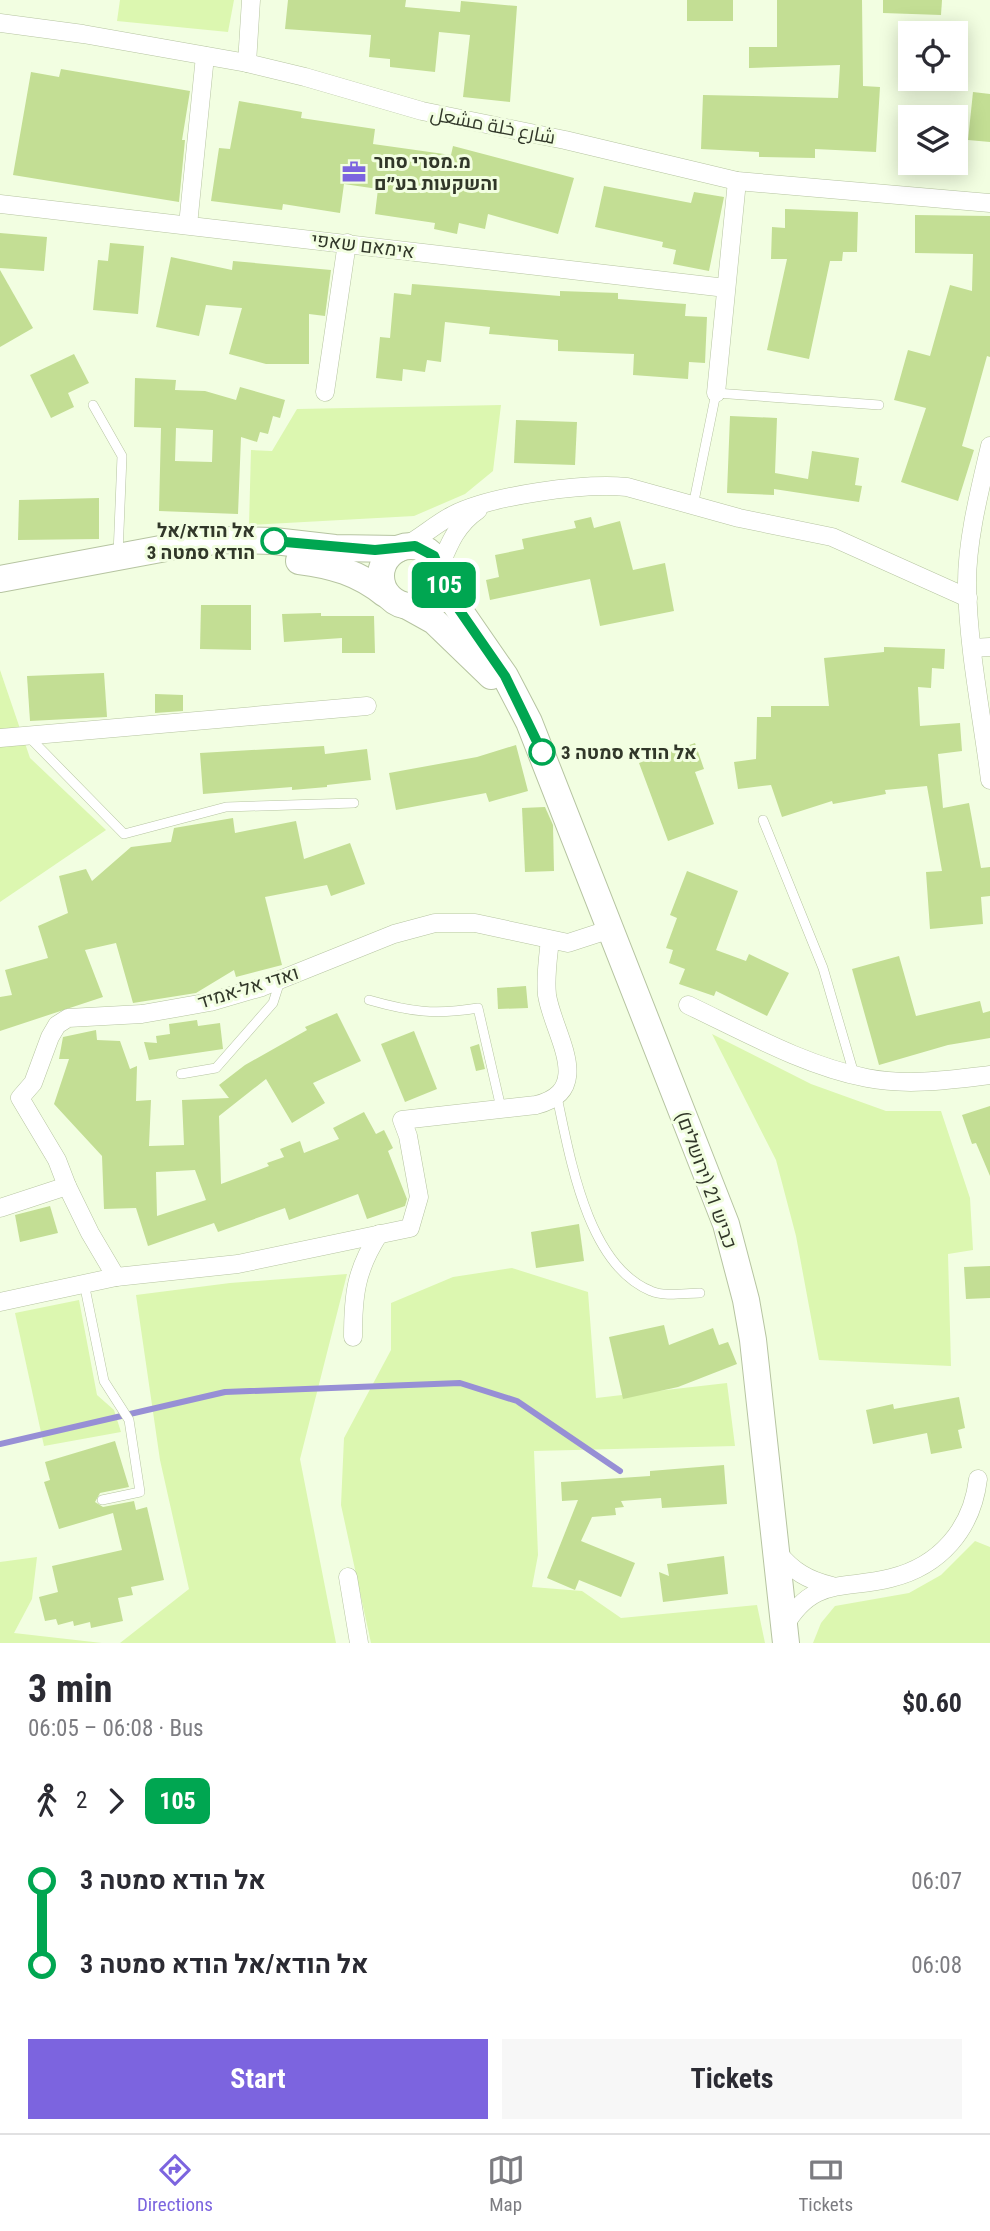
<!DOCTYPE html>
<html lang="en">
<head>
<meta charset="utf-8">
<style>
  :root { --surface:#fff; --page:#f7f7f7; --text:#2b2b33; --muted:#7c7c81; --line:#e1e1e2; --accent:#7c64df }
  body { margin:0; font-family:"Roboto Condensed",Cairo,Heebo,sans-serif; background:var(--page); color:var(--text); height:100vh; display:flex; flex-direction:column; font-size:26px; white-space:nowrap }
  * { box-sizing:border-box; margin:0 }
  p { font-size:23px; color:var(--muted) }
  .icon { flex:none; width:38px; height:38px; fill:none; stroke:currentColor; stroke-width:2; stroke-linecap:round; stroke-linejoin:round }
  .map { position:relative; height:1643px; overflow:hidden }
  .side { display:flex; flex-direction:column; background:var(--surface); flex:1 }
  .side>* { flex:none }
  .badge { padding:0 14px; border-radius:10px; font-size:24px; line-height:46px }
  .fabs { position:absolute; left:898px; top:21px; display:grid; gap:14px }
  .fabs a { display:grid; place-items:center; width:70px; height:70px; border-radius:0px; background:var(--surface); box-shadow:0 4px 18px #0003; font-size:35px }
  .map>.badge { position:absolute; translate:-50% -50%; box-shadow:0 0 0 4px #fff }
  .legs { display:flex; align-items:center; gap:10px; height:77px; padding:0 28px; font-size:23px }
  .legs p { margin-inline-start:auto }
  .head { display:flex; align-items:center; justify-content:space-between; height:119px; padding:0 28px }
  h1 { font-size:38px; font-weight:700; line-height:52px }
  .action { display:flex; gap:14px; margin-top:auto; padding:14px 28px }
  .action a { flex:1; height:80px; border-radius:0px; background:var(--accent); color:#fff; font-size:28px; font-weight:700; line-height:80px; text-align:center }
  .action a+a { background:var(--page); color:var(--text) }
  ul { padding:0 28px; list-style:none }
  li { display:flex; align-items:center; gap:24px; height:84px; font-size:26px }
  li i { display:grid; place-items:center; width:10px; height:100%; margin:0 9px; background:currentColor }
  li i::after { content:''; width:18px; height:18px; margin:-9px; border:5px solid; border-radius:50%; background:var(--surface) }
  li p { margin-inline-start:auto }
  li:first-child i { background:linear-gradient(#0000 50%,currentColor 0) }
  li:last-child i { background:linear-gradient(currentColor 50%,#0000 0) }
  .tab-bar { display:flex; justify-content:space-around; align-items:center; height:98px; border-top:2px solid var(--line); background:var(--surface); font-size:19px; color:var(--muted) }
  .tab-bar a { display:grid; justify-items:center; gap:4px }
  .tab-bar .active { color:var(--accent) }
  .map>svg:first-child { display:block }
</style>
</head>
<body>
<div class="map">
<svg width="990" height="1643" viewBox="0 0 990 1643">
  <rect width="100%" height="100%" fill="#f2fee1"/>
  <g fill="#dcf7b0">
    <path d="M120 0H234L228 32 117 21Z"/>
    <path d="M501 405 493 471 465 494 414 516 249 525 251 450 272 451 297 409Z"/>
    <path d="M0 670 30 758 106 830 0 902Z"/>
    <path d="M712 1034 811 1084 886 1111H941L970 1198 973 1250 948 1254 951 1366 819 1360 796 1236 776 1160Z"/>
    <path d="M512 1268 588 1292 596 1398 727 1383 735 1446 534 1451 538 1555 532 1587 582 1591 621 1618 757 1605 765 1643H371L341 1505 344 1438 391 1350V1303L453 1277Z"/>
    <path d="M347 1274 300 1459 336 1643H120L189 1589 160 1460 136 1295 230 1283Z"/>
    <path d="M79 1300 97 1395 114 1410 121 1432 44 1446 15 1313Z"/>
    <path d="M975 1541 990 1547V1643H813L821 1623 835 1606 909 1593 941 1575Z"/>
    <path d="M37 1557 32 1599 14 1633 102 1643H0V1562Z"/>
  </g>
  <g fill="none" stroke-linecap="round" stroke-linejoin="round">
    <path stroke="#978fd5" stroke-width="6" d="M0 1444 225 1392 460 1383 517 1401 620 1471"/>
  </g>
  <g fill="#c3de94" fill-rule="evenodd">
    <path d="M288 0H406L405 7 460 12 461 1 517 6 510 102 463 97 470 35 439 32 435 72 390 67V59L369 57 371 35 285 29Z"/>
    <rect x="687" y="0" width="46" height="21"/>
    <path d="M777 0H862L863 86 880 87 876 152 815 149V158L759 157V152L701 149 703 95 838 98 840 65 749 68V47H777Z"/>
    <path d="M883 0H942L941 15 883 13Z"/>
    <path d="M61 69 190 91 182 140H185L179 202 13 175 31 72 59 77Z"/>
    <path d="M973 92 990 94V142L968 140Z"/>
    <path d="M239 101 302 112 301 118 375 129 373 144 451 155 453 146 574 178 558 234 488 214 485 229 459 223 457 234 434 229 435 223 375 214 378 189 344 184 340 213 283 204 282 210 211 201 219 148 230 149Z"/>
    <path d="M604 186 691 203 694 192 724 197 709 271 673 264 676 250 662 247 663 242 595 227Z"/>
    <path d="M785 209 858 212 857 252H843L842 261H830L809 359 767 350 787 259H771L772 227 785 228Z"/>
    <path d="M915 215 990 216V357L987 356 962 446 974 450 958 501 901 482 926 408 894 400 908 350 930 356 950 285 972 291 973 254 915 253Z"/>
    <path d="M0 233 47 237 44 271 0 268Z"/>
    <path d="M110 243 144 246 138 314 93 310 98 260 108 261Z"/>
    <path d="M171 257 232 270 233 261 331 270 325 316 309 314V364H266L229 354 242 308 206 305 199 336 156 327Z"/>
    <path d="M0 270 33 328 0 347Z"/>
    <path d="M412 284 560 296V291L618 293V299L686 304 685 316 707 317 705 363 689 362 688 379 633 375 634 354 558 351V340L489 334 490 327 445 322 441 362 427 360 425 372 403 369 402 381 376 378 380 337 390 338 394 293 411 295Z"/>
    <path d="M74 354 89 383 68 393 74 407 51 418 30 375Z"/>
    <path d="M135 378 176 380 175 390 205 391 236 400 240 387 285 400 280 418 273 416 268 434 260 432 257 442 241 437 238 514 159 511 161 428 134 427ZM176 428 213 430 212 462 175 461Z"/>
    <path d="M730 416 777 418 775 473 808 479 812 451 859 458 855 485 862 486 859 502 774 489V495L727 493Z"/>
    <path d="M516 420 577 422 575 465 514 463Z"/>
    <path d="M99 498V539L18 540 19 500Z"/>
    <path d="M591 517 594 528 620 521 633 570 665 563 674 611 600 626 590 579 490 600 486 580 499 577 495 555 524 549 522 539 576 528 574 521Z"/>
    <path d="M201 605H251V650L200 649Z"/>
    <path d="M321 613V616H374L375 653H342V638L284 642 282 614Z"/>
    <path d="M884 647 945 649 944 669 932 668 931 688 918 687 920 726 960 723 962 751 938 754 943 808 969 803 981 868 990 867V896L981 897 983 924 930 929 926 872 942 871 927 786 885 790 886 794 833 804 832 801 782 817 771 785 738 789 734 762 756 759 757 717H771V706H829L824 658 884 652Z"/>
    <path d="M104 673 107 717 30 721 27 676Z"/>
    <path d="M155 694 183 695V711L155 713Z"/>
    <path d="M695 743 704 769 695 772 714 824 668 841 639 763Z"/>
    <path d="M516 745 528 791 489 802 486 793 396 810 389 773 477 757Z"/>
    <path d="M324 746 325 754 367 749 371 780 327 785V787L292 790V787L203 794 200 753Z"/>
    <path d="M545 807 553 825 554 871 525 872 522 808Z"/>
    <path d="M233 818 235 833 296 821 304 859 350 843 365 884 331 896 327 885 265 897 282 965 236 977 234 970 196 993 133 1003 116 943 85 950 103 997 0 1031V997L12 995 5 970 48 958 38 926 68 913 59 876 86 869 92 881 131 847 171 842 174 828Z"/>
    <path d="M687 871 738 891 716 950 746 961 749 954 789 973 767 1016 716 991 714 996 679 984 685 969 669 963 673 950 666 948 677 918 670 915Z"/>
    <path d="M899 956 916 1016 980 1001 983 1013 990 1011V1038L948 1045 879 1065 852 969Z"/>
    <path d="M526 986 528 1008 498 1009 497 988Z"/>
    <path d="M337 1013 361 1061 313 1083 325 1103 292 1123 266 1079 219 1116 221 1184 269 1166 267 1163 284 1157 280 1149 300 1141 304 1153 339 1139 333 1128 364 1112 376 1134 384 1130 393 1148 388 1151 407 1199 405 1206 367 1219 358 1194 289 1220 285 1208 218 1232 214 1223 148 1246 136 1208 104 1209 102 1156 54 1104 69 1059H59L63 1037 96 1030 97 1040 120 1041 130 1069 137 1066 136 1101 151 1100 149 1146 184 1145 182 1100 229 1098 219 1085 245 1065 307 1030 305 1027ZM195 1170 206 1200 157 1216 156 1172Z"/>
    <path d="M197 1020 198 1026 220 1023 223 1049 149 1060 144 1042 157 1043 156 1036 170 1034 169 1024Z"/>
    <path d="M414 1031 437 1089 405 1102 381 1044Z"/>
    <path d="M479 1044 485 1069 476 1071 470 1047Z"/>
    <path d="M990 1106V1176L976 1143 972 1144 962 1115Z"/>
    <path d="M50 1206 58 1233 20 1242 15 1215Z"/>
    <path d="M579 1224 584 1261 536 1268 531 1232Z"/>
    <path d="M990 1266V1298L966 1299 964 1267Z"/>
    <path d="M664 1325 669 1345 713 1328 719 1345 728 1342 737 1364 678 1387 623 1399 609 1337Z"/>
    <path d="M959 1397 965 1428 958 1430 962 1448 931 1454 927 1433 873 1444 866 1410 893 1404 894 1409Z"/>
    <path d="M115 1441 129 1487 100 1493 95 1502 103 1507 134 1501 136 1510 147 1507 164 1580 131 1587 133 1595 118 1598 123 1621 91 1628 90 1622 74 1626 73 1621 58 1625 56 1619 45 1621 39 1597 58 1592 52 1566 122 1550 113 1513 59 1529 44 1482 50 1480 45 1462Z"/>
    <path d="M724 1465 727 1504 662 1508 661 1498 621 1501 624 1507 615 1508 616 1515 592 1517 581 1541 635 1563 621 1597 579 1580 575 1590 547 1578 578 1500 562 1501 561 1482 650 1476V1471Z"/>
    <path d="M724 1556 728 1594 663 1602 659 1572 669 1576 667 1564Z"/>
  </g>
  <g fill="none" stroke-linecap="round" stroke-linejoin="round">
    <g stroke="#b6c4a1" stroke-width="10">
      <g id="service">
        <path d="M93 405 122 456 118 555"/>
        <path d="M693 506 716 393 879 405"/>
        <path d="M29 737 124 834 226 807 354 803"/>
        <path d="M763 820 823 968 854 1074"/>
        <path d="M369 1000C411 1012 435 1015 478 1008L501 1108"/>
        <path d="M181 1074 216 1068 273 1003 280 981"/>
        <path d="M557 1097C570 1157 587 1265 651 1291 664 1297 685 1293 700 1293"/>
        <path d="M84 1283 104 1381 129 1420 140 1492 102 1500"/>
      </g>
    </g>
    <g stroke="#b6c4a1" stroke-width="19">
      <g id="minor">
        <path d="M0 23 83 34 247 63 305 77 422 111 565 140 737 181 990 203"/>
        <path d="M247 63 251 0"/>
        <path d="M0 204 726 288"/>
        <path d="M188 225 205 56"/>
        <path d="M325 392 347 243"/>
        <path d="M716 393 737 181"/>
        <path d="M990 446C980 489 967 539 967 583 968 649 982 715 990 780"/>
        <path d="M403 547C421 538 435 524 453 515 493 495 583 483 627 487L739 518 832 537 968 598"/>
        <path d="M440 566C449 544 457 524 478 510"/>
        <path d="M972 648 990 647"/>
        <path d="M0 738 367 706"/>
        <path d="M688 1005C745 1032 805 1066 867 1078 908 1086 949 1080 990 1075"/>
        <path d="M67 1186 57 1160 20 1098 33 1083 50 1037 57 1025 68 1018 142 1014 210 1002 262 987 394 934 435 923H475L568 943 611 929"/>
        <path d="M0 1208 67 1186 90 1233 116 1277"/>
        <path d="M0 1302 116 1277 238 1264 410 1228 419 1197 408 1136 402 1120 536 1105C596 1090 553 1034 547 995 545 977 548 958 550 940"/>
        <path d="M353 1337C353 1294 356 1270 379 1234"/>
        <path d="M777 1552C793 1571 807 1580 832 1586"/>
        <path d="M348 1577 359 1643"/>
        <path d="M784 1627C813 1576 844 1590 891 1578 940 1566 972 1529 978 1479"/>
      </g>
    </g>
    <g stroke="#b6c4a1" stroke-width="28">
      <g id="secondary">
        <circle cx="411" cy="576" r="30"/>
        <path d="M299 561C332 565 359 573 385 594"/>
        <path d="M441 574 451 598 505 676 529 722 726 1224 746 1300 753 1340 786 1643"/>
        <path d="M0 579 182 545 224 540 274 541 335 548 398 549"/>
        <path d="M407 606 434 621 491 676"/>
      </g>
    </g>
    <use href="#service" stroke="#fff" stroke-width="9"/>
    <use href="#minor" stroke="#fff" stroke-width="18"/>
    <use href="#secondary" stroke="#fff" stroke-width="26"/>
  </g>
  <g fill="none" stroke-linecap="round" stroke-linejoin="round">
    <g stroke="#fff" stroke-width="16">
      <path id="line-1" d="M274 541 375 550 415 546 434 556 451 598 505 676 542 752"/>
    </g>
    <use href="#line-1" stroke="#00a651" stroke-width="10"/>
  </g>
  <defs>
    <g id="office-bare" transform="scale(1.89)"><path d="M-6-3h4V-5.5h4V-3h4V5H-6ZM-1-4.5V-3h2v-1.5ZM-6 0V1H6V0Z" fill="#7c64df" stroke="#f2fee1" stroke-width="2.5" paint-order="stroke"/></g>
  </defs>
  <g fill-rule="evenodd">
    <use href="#office-bare" x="354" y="172"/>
  </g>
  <g fill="#fff" stroke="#00a651" stroke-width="3.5">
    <circle cx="274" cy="541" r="12"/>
    <circle cx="542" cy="752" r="12"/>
  </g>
  <g text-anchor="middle" stroke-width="6" stroke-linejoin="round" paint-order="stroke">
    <g font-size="19" fill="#313729" stroke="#f2fee1">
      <text transform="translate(493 125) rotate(11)" y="7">شارع خلة مشعل</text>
      <text transform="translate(363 245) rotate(7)" y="7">אימאם שאפי</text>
      <text transform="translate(248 987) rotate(-17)" y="7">ואדי אל-אמיד</text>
      <text transform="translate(707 1180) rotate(70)" y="7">כביש 21 (ירושלים)</text>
    </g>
    <g font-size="19" font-weight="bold" fill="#313729" stroke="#f2fee1" text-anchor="start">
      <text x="374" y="168">מ.מסרי סחר<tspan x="374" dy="22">והשקעות בע״ם</tspan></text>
    </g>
    <g font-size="19" font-weight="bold" fill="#313729" stroke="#f2fee1" text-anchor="end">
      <text x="255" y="537">אל הודא/אל<tspan x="255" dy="22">הודא סמטה 3</tspan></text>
      <text x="561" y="759" text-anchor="start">אל הודא סמטה 3</text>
    </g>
  </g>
</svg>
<div class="fabs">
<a><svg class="icon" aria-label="locate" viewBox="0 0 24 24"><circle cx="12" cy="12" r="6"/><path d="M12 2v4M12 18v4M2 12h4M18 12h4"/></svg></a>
<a><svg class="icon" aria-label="layers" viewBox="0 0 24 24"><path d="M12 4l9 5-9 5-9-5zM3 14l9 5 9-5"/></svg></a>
</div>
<b class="badge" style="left:444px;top:585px;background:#00a651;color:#fff">105</b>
</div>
<section class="side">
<div class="head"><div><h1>3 min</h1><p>06:05 – 06:08 · Bus</p></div><b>$0.60</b></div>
<div class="legs"><svg class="icon" aria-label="walk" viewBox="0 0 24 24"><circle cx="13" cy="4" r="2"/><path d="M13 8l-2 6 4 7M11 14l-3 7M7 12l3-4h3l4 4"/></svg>2<svg class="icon" aria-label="forward" viewBox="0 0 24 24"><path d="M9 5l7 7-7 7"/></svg><b class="badge" style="background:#00a651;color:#fff">105</b></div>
<ul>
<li><i style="color:#00a651"></i><b>אל הודא סמטה 3</b><p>06:07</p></li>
<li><i style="color:#00a651"></i><b>אל הודא/אל הודא סמטה 3</b><p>06:08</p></li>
</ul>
<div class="action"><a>Start</a><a>Tickets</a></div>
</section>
<nav class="tab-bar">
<a class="active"><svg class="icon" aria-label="directions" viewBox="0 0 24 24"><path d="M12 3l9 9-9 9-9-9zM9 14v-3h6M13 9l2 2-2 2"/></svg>Directions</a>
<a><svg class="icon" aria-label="map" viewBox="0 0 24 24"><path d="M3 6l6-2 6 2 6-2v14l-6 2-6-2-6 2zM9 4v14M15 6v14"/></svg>Map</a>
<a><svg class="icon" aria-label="tickets" viewBox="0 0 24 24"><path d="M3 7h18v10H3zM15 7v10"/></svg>Tickets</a>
</nav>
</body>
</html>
